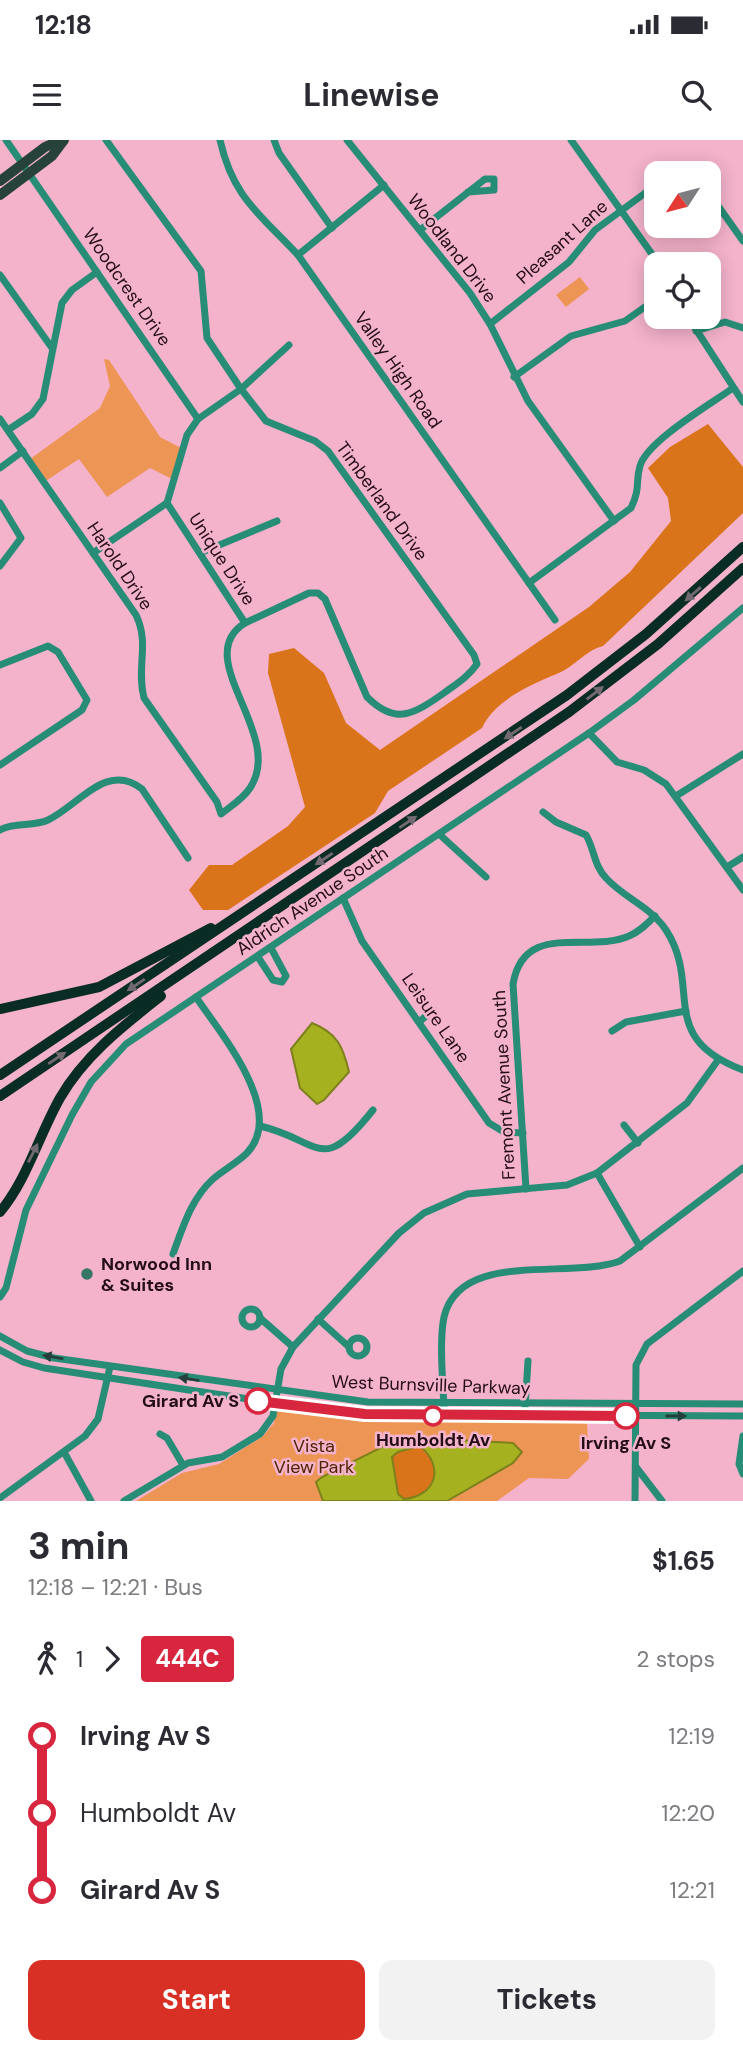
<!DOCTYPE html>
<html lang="en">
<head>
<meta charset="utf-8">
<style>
  :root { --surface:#fff; --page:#f2f2f3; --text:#2b2b33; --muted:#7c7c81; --accent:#d93025 }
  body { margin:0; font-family:"DM Sans",sans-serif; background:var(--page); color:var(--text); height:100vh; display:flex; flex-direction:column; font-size:26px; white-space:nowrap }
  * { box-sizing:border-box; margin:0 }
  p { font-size:23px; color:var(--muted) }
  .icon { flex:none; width:38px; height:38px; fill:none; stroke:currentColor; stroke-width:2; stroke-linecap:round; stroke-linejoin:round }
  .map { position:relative; height:1361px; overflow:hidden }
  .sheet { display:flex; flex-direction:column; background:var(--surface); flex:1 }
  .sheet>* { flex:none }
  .badge { padding:0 14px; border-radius:5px; font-size:24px; line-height:46px }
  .needle { width:46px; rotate:234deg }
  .fabs { position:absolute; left:644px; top:21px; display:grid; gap:14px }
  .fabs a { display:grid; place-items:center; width:77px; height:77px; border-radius:14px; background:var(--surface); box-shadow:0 4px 18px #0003; font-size:35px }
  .map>.badge { position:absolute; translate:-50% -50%; box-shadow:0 0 0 4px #fff }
  .legs { display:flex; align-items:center; gap:10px; height:77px; padding:0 28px; font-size:23px }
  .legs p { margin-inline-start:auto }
  .head { display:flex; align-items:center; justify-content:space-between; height:119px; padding:0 28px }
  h1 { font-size:38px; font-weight:700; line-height:52px }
  .button { display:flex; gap:14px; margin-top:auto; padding:14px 28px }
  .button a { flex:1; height:80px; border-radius:14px; background:var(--accent); color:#fff; font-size:28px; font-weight:700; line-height:80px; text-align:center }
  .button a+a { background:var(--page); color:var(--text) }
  ul { padding:0 28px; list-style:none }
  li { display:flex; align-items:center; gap:24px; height:77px; font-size:26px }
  li i { display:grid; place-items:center; width:10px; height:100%; margin:0 9px; background:currentColor }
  li i::after { content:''; width:18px; height:18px; margin:-9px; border:5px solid; border-radius:50%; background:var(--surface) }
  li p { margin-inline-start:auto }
  li:first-child i { background:linear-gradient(#0000 50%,currentColor 0) }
  li:last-child i { background:linear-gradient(currentColor 50%,#0000 0) }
  .status { display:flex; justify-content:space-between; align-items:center; height:49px; padding:0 35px; background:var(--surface); direction:ltr }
  .status svg { height:19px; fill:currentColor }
  header { display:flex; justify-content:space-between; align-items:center; height:91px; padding:0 28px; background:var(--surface); font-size:32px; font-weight:700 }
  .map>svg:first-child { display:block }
</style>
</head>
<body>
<div class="status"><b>12:18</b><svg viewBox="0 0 49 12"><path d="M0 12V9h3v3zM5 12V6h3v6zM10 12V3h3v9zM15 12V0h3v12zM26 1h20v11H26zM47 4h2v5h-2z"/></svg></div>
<header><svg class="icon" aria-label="menu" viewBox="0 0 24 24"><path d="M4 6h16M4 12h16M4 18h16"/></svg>Linewise<svg class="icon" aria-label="search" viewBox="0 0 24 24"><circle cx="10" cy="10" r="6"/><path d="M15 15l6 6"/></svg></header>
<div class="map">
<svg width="743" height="1361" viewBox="0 0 743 1361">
  <rect width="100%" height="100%" fill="#f4b2cb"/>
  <g fill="#ed9555">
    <path d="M580 137 589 149 566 167 556 155Z"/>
    <path d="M104 219 109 220 160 297 183 309 174 340 150 328 107 357 79 319 44 342 29 320 100 268 110 246Z"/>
    <path d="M276 1270 587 1282 589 1319 568 1339 529 1338 497 1361H136L182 1333 219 1324 262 1297 274 1283Z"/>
  </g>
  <g fill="#da741a">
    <path d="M708 284 743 327V373L603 506C586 510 576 525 561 532 533 544 495 559 482 588L388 651 375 673 228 770H203L189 750 209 725H232L288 686 305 667 268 533 269 514 294 508 324 533 346 583 380 610 589 467 630 432 671 381 668 358 648 328 670 307Z"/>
    <path d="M420 1306C445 1327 436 1356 404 1359L398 1354 392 1317 398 1312Z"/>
  </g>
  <g fill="#a5b11f" stroke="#7e801c" stroke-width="2" fill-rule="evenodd">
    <path d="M312 883C337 893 343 906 349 932L324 960 317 964 300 948 291 909Z"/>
    <path d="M402 1297 513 1303 522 1312 513 1323 447 1361H323L316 1342 322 1337ZM420 1306C445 1327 436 1356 404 1359L398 1354 392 1317 398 1312Z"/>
  </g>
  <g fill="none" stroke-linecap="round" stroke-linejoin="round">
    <g stroke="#278d76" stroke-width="7">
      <path d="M6 0 198 279"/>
      <path d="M106 0 201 131 207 198 241 249 266 281 315 301 328 311 474 515 477 524C468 537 456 544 444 553 414 574 396 586 367 557L325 459 318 453H309L245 483"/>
      <path d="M220 0C233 58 260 74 298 115L555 480"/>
      <path d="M274 0 279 13 332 88"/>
      <path d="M347 0 470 153 490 184 528 261 614 381"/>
      <path d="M571 0 659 124"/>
      <path d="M674 33H687"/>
      <path d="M709 53 743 101"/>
      <path d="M420 90 485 39H494V50L468 52"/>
      <path d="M298 115 384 45"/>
      <path d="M0 135 52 208"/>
      <path d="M688 177 743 262"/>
      <path d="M490 184 569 122 595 90 656 45"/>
      <path d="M696 191 725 182 743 188"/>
      <path d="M514 237 571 196 625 181 656 159"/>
      <path d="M0 279 136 475C150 504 136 527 144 558L217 662 221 674C231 666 243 659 250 648 286 594 189 518 245 483L167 363"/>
      <path d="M8 290 32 274 43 259 62 163 72 150 97 132"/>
      <path d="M0 328 23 311"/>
      <path d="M0 363 21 398 0 426"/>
      <path d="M93 413 167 363 187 295 198 279 241 249 289 205"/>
      <path d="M200 413 277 381"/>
      <path d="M529 443 631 368C641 347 635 343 640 326 647 301 711 264 733 248"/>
      <path d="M0 525 48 506 58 512 87 560 82 570 0 625"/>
      <path d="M589 593 617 622 644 630 666 644 743 750"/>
      <path d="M676 656 743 614"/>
      <path d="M543 672 556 682 586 695C594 708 594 726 606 738 624 758 651 767 666 790 703 847 655 897 743 930"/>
      <path d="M0 690C14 682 33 687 48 680 79 665 107 621 142 649L188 718"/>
      <path d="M439 694 486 737"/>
      <path d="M727 727 743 717"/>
      <path d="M343 758 362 801 489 983 504 992 523 993"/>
      <path d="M258 817 273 840 282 842 286 836 271 808"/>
      <path d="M419 882 433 870"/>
      <path d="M612 891 626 882 686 871"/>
      <path d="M624 985 638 1003"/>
      <path d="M260 986C321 1000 320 1037 373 970"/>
      <path d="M597 1033 640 1107"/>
      <path d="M526 1049 513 844C524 780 588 814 629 796 639 792 647 784 655 776"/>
      <path d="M173 1114C183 1087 191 1059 213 1039 223 1030 237 1023 247 1013 287 971 220 893 196 857"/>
      <path d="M0 1157 6 1148 26 1070 72 975 91 942 126 904 589 593 634 560 743 468"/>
      <circle cx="251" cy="1178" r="9"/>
      <path d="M260 1178 293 1207"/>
      <path d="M318 1179 349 1207"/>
      <path d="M0 1196 27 1211 54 1218 368 1262 743 1264"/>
      <circle cx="358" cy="1207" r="9"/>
      <path d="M0 1210 23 1222 44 1228 275 1263 365 1274 743 1276"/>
      <path d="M444 1268C443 1243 439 1201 444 1177 460 1109 569 1140 620 1121L743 1028"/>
      <path d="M525 1268 528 1221"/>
      <path d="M160 1294 167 1298 183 1325"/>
      <path d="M743 1296 739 1324 743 1334"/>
      <path d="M64 1312 91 1361"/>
      <path d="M636 1327 662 1361"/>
      <path d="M0 1358 85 1296 98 1279 110 1227"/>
      <path d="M124 1361 188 1323 222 1317 260 1294 273 1276 281 1229 293 1207 399 1093 424 1073 467 1054 567 1045 597 1033 687 963 718 920"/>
      <path d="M635 1361 636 1225 647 1204 743 1131"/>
    </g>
    <g stroke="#26423a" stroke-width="10">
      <path d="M0 41 45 7 61 0"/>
      <path d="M0 55 52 16 64 0"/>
    </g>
    <g stroke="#092d25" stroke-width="10">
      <path d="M0 869 99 847 211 788"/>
      <path d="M0 935 567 555 646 494 743 407"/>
      <path d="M0 956 569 572 658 504 743 428"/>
      <path d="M0 1072C27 1040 39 995 60 958 84 916 123 886 161 856"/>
    </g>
  </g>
  <defs><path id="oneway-solid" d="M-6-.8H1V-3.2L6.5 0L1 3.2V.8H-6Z" transform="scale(1.75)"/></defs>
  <g fill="#736970">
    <use href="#oneway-solid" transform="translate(693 454) rotate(139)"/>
    <use href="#oneway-solid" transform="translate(595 553) rotate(-38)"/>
    <use href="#oneway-solid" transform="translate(513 593) rotate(146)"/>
    <use href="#oneway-solid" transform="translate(408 682) rotate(-34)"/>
    <use href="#oneway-solid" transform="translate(324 719) rotate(146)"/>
    <use href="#oneway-solid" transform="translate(136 845) rotate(146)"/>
    <use href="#oneway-solid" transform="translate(57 918) rotate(-34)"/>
    <use href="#oneway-solid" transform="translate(33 1013) rotate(-63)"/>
  </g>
  <g fill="#25403c">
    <use href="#oneway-solid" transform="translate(53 1217) rotate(-170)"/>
    <use href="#oneway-solid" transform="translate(189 1239) rotate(-171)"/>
    <use href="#oneway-solid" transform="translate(676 1276)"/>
  </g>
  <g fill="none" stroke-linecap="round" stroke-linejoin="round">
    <g stroke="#fff" stroke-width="16">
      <path id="line-1" d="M258 1261 365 1274 626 1276"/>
    </g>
    <use href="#line-1" stroke="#d7263d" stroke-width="10"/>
  </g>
  <circle fill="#357666" stroke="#f4b2cb" stroke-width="2.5" cx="87" cy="1134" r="7"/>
  <g fill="#fff" stroke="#d7263d" stroke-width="3.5">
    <circle cx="258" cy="1261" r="12"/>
    <circle cx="433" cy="1276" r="9"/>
    <circle cx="626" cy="1276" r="12"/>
  </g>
  <g text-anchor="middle" stroke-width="5" stroke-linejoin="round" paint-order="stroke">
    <g font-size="18" fill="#230d16" stroke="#f4b2cb">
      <text transform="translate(562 102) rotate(-42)" y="6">Pleasant Lane</text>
      <text transform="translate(452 108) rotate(52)" y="6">Woodland Drive</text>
      <text transform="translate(127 147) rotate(55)" y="6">Woodcrest Drive</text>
      <text transform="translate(398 230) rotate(55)" y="6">Valley High Road</text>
      <text transform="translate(382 361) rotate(54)" y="6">Timberland Drive</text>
      <text transform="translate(222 419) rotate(57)" y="6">Unique Drive</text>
      <text transform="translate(120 426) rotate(56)" y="6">Harold Drive</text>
      <text transform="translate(312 761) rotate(-34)" y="6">Aldrich Avenue South</text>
      <text transform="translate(436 878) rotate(55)" y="6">Leisure Lane</text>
      <text transform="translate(504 945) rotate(-93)" y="6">Fremont Avenue South</text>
      <text transform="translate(431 1245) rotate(2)" y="6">West Burnsville Parkway</text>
    </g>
    <g font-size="18" font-weight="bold" fill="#230d16" stroke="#f4b2cb" text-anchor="start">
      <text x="101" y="1130">Norwood Inn<tspan x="101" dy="21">&amp; Suites</tspan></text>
    </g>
    <g font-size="18" font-weight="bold" fill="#230d16" stroke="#f4b2cb">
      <text x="239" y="1267" text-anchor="end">Girard Av S</text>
      <text x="433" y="1306">Humboldt Av</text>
      <text x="626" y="1309">Irving Av S</text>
    </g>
    <g font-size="18" fill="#4c2402" stroke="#f4b2cb">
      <text x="314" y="1312">Vista<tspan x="314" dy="21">View Park</tspan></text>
    </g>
  </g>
</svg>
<div class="fabs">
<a><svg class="needle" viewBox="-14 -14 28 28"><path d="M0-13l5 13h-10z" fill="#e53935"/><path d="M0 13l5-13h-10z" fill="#7c7c81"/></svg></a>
<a><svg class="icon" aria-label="locate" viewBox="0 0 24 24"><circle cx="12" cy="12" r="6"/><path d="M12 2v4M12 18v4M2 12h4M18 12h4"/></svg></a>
</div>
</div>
<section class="sheet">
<div class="head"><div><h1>3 min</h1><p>12:18 – 12:21 · Bus</p></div><b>$1.65</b></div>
<div class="legs"><svg class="icon" aria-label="walk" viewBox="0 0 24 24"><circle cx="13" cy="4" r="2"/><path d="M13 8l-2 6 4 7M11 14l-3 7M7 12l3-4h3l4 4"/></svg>1<svg class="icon" aria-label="forward" viewBox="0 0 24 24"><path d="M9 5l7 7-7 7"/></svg><b class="badge" style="background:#d7263d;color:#fff">444C</b><p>2 stops</p></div>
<ul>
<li><i style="color:#d7263d"></i><b>Irving Av S</b><p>12:19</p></li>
<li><i style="color:#d7263d"></i><span>Humboldt Av</span><p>12:20</p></li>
<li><i style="color:#d7263d"></i><b>Girard Av S</b><p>12:21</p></li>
</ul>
<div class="button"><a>Start</a><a>Tickets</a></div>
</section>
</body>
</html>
